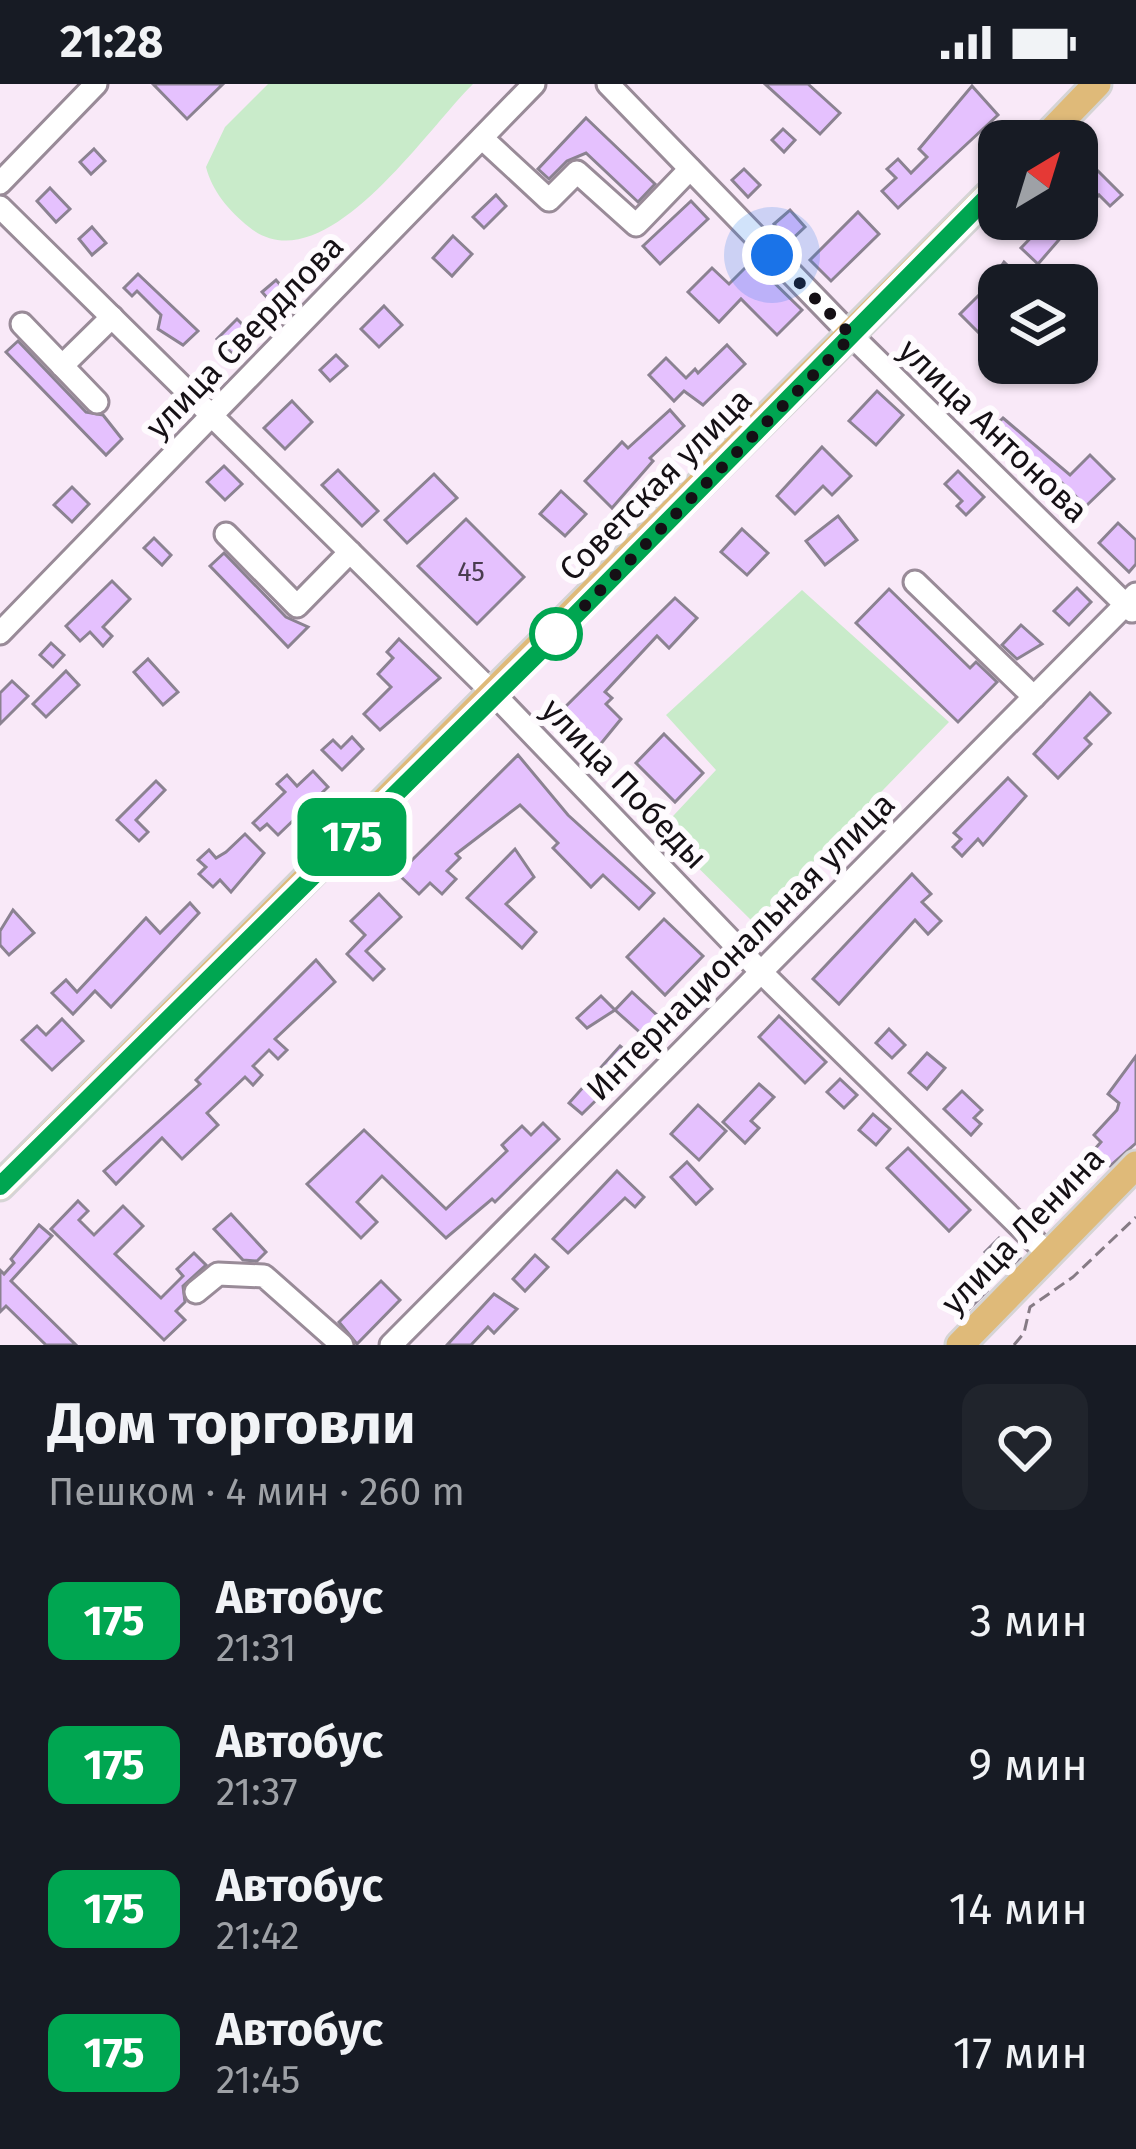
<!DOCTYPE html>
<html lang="ru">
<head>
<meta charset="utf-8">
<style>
  :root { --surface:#171b24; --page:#20242c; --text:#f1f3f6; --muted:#9ea1a6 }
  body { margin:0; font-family:"Fira Sans",sans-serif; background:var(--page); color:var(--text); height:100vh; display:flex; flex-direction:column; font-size:45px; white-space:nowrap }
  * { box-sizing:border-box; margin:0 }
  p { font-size:39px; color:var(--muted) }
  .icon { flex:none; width:66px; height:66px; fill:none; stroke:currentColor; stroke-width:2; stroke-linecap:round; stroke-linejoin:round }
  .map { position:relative; height:1261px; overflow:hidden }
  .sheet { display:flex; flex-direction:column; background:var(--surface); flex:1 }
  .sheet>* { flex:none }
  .badge { padding:0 24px; border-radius:18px; font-size:42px; line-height:78px }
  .needle { width:78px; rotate:38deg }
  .fabs { position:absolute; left:978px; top:36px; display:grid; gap:24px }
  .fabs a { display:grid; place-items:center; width:120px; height:120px; border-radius:24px; background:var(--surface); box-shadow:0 3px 9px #0004; font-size:60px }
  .you { position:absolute; width:60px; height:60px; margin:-30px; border:9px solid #fff; border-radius:50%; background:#1a73e8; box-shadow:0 0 0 18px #1a73e833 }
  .map>.badge { position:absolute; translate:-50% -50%; box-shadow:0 0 0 6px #fff }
  .round { display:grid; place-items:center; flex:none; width:126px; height:126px; border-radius:24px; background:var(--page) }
  .summary { display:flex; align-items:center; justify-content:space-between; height:204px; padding:0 48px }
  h1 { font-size:57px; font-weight:700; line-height:90px }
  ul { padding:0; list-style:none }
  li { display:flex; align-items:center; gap:36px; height:144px; padding:0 48px }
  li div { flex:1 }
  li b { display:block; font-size:45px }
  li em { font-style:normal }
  li .badge { min-width:132px; font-weight:700; text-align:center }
  .status { display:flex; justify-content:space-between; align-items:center; height:84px; padding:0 60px; background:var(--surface); direction:ltr }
  .status svg { height:33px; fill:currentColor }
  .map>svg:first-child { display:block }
</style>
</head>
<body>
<div class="status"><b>21:28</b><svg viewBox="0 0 49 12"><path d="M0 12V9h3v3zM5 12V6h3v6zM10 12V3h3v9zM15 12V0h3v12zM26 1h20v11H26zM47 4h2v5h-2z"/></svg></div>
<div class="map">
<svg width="1136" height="1261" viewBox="0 0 1136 1261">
  <rect width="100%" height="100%" fill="#f9e9f8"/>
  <g fill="#c9ebca">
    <path d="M268 0H473C425 47 323 203 249 143 229 127 212 107 206 83L225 43Z"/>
    <path d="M802 506 949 638 754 839 660 746 716 686 666 631Z"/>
  </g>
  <g fill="#e5c1fe" stroke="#8b8291" stroke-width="3">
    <path d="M153 0H223L187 35Z"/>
    <path d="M765 0H808L840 29 820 50Z"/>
    <path d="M972 2 998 31 898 124 882 107 896 94 887 85 898 75 911 89 927 73 919 65Z"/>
    <path d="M586 34 655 100 638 118 586 69 567 77 549 95 538 85Z"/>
    <path d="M783 45 795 56 784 68 772 56Z"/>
    <path d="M94 65 105 77 91 90 80 78Z"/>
    <path d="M744 85 760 101 748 113 732 96Z"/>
    <path d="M1098 87 1122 111 1110 122 1099 111 1077 135V107Z"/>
    <path d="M50 104 70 125 56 138 37 117Z"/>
    <path d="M496 111 506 122 484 144 473 133Z"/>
    <path d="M691 117 708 135 660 180 643 162Z"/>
    <path d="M790 126 805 143 789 158 774 140Z"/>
    <path d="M858 128 879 150 831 197 810 176Z"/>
    <path d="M1049 135H1077L1038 180 1021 164Z"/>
    <path d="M92 143 106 159 92 171 79 155Z"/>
    <path d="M453 152 472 170 452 192 433 174Z"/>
    <path d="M752 177 802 226 777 251 741 215 719 238 688 208 712 184 729 200Z"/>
    <path d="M1004 178 1028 201H989Z"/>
    <path d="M138 190 198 247 183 261 158 245 161 231 137 207 132 212 124 204Z"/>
    <path d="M276 196 291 213 277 225 262 208Z"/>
    <path d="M986 204 999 216V256L993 263 960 230Z"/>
    <path d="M384 222 402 241 379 263 361 245Z"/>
    <path d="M237 235 256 254 236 273 217 255Z"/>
    <path d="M18 257 86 328 103 331 122 355 106 371 6 268Z"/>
    <path d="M727 261 745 280 703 321 684 307 674 317 649 291 666 274 686 294 695 285 698 289Z"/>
    <path d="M336 271 347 282 330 297 320 286Z"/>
    <path d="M877 307 903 331 876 361 849 337Z"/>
    <path d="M292 317 312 338 285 365 264 344Z"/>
    <path d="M670 326 684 342 650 374 653 377 612 424 585 397 622 358 628 364Z"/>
    <path d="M1003 334 1070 391 1090 371 1114 395 1086 422 1062 399 1048 413 989 348Z"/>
    <path d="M822 363 851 392 832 411 823 402 795 430 777 412Z"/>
    <path d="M224 382 242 400 225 416 207 398Z"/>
    <path d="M338 386 378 427 362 442 322 401Z"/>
    <path d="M958 387 984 413 966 431 957 422 962 417 945 400Z"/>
    <path d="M434 390 457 414 407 459 385 436Z"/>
    <path d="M72 403 89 420 72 438 54 421Z"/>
    <path d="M561 407 586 430 565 452 540 430Z"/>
    <path d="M838 432 857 456 825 481 806 457Z"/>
    <path d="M466 435 524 493 477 540 418 482Z"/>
    <path d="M1118 439 1136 456V480L1129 488 1099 459Z"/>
    <path d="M742 445 768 469 747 491 721 468Z"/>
    <path d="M154 454 171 471 162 481 144 464Z"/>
    <path d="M224 469 286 533 308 543 288 563 210 482Z"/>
    <path d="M112 497 130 515 103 543 112 552 103 562 90 548 80 557 66 542Z"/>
    <path d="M1077 504 1091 518 1069 541 1054 527Z"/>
    <path d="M889 505 970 584 976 578 997 598 958 638 856 539Z"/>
    <path d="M675 514 697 534 669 564 657 552 605 608 612 614 606 620 621 635 590 673 552 636Z"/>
    <path d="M1021 541 1042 560 1017 575 1002 561Z"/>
    <path d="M399 555 440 594 380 646 364 630 391 603 378 590 393 574 387 568Z"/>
    <path d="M51 559 64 571 53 583 40 571Z"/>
    <path d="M148 575 178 608 163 621 134 588Z"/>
    <path d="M66 587 79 601 46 633 33 620Z"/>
    <path d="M12 597 28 612 0 640V609Z"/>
    <path d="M1090 609 1110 629 1085 654 1091 660 1058 694 1034 670Z"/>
    <path d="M664 650 703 689 675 718 636 679Z"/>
    <path d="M352 653 363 665 342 686 322 666 333 656 341 664Z"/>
    <path d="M518 671 568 731 654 809 639 825 603 791 591 803 553 764 558 759 520 721 456 770 460 774 447 787 456 795 442 810 430 799 419 810 398 790Z"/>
    <path d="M313 687 328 703 278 751 267 740 260 746 253 739 285 708 277 700 287 691 297 702Z"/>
    <path d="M1008 694 1026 712 983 761 978 755 962 772 953 763 961 755 954 749Z"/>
    <path d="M156 697 165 706 136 736 148 748 139 757 117 736Z"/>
    <path d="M245 750 264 769 231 808 220 796 213 803 199 790 206 783 198 776 209 766 216 774 226 768Z"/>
    <path d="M515 765 534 793 506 820 536 848 522 864 467 814Z"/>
    <path d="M912 790 931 810 922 818 941 837 928 850 915 836 839 920 813 895Z"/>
    <path d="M379 810 401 833 366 867 384 885 373 896 347 870 365 851 351 837Z"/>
    <path d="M190 819 199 829 111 923 95 907 73 930 52 909 66 896 77 908 146 834 160 849Z"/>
    <path d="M13 826 34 849 9 871 0 861V847Z"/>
    <path d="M664 835 703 872 665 911 627 873Z"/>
    <path d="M316 876 335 898 275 955 287 966 278 975 269 966 253 982 262 991 253 1001 245 993 207 1029 218 1041 182 1075 162 1054 116 1100 104 1087 200 1000 196 996Z"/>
    <path d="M632 908 670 943 654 961 615 926Z"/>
    <path d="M601 912 615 926 587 944 577 934Z"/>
    <path d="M779 932 826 978 805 999 759 953Z"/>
    <path d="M62 935 83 957 52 986 22 956 37 942 46 951Z"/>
    <path d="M889 945 905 961 892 974 876 959Z"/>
    <path d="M620 962 637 976 582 1030 569 1019Z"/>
    <path d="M927 969 945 984 927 1005 909 989Z"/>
    <path d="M1136 972V1059L1110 1082 1094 1066 1101 1058 1094 1051 1117 1026 1119 1019 1108 1010Z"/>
    <path d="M840 995 857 1011 844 1024 827 1008Z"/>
    <path d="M759 1000 774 1013 751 1037 759 1044 745 1059 723 1038Z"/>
    <path d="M962 1007 982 1026 974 1034 981 1040 971 1051 944 1025Z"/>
    <path d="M698 1021 726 1047 699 1076 671 1050Z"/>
    <path d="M873 1030 890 1045 876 1061 859 1046Z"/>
    <path d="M543 1039 559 1055 495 1118 492 1115 446 1154 382 1092 357 1118 377 1138 361 1154 307 1100 364 1046 446 1125 507 1067 502 1061 522 1042 531 1051Z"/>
    <path d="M908 1064 970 1126 949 1147 887 1084Z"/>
    <path d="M687 1078 712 1105 696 1120 671 1093Z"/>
    <path d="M617 1087 644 1113 635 1123 625 1114 568 1169 553 1155Z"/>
    <path d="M78 1117 88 1127 79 1136 94 1151 123 1122 143 1142 115 1170 161 1214 183 1192 177 1185 194 1169 206 1181 183 1202 185 1218 176 1227 185 1236 164 1256 51 1145Z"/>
    <path d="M231 1130 266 1168 257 1177 243 1176 214 1145Z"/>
    <path d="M39 1141 52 1152 11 1197 76 1261H46L6 1222 0 1228V1186L4 1190 14 1179 11 1175Z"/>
    <path d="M999 1154 1020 1174 1006 1188 985 1168Z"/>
    <path d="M535 1171 548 1183 525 1207 513 1195Z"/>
    <path d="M971 1189 987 1207 966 1228 949 1210Z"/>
    <path d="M381 1197 400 1216 357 1260 339 1238Z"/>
    <path d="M494 1210 517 1225 494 1249 488 1243 471 1261H447Z"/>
  </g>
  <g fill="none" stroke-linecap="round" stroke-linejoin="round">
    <g stroke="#998b98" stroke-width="27">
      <g id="minor">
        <path d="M608 0 852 252 1132 527"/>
        <path d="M482 54 549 116 577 88 636 141 690 85"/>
        <path d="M0 99 96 0"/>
        <path d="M0 123 495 611 761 888 1048 1170"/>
        <path d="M22 240 97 318"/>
        <path d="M62 282 112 233"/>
        <path d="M226 450 297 522 350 468"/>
        <path d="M915 498 1034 613"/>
        <path d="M0 549 534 0"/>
        <path d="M196 1208 218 1190 264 1192 342 1261"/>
        <path d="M391 1261 1136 510"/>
      </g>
    </g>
    <g stroke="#d5d4d5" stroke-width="33">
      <g id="major">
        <path d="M1042 57 1097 0"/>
        <path d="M0 1102 999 101"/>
        <path d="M960 1261 1136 1081"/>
      </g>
    </g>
    <path stroke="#867b85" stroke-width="3" stroke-dasharray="12 6" stroke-linecap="butt" d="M1014 1261 1024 1249 1030 1223 1073 1193 1136 1133"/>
    <use href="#minor" stroke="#fff" stroke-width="21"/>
    <use href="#major" stroke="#dfba79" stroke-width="27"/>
  </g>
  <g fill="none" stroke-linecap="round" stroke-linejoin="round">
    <g stroke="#fff" stroke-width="27">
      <path id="line" d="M0 1102 548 559 999 101"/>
    </g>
    <use href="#line" stroke="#00a651" stroke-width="18"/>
    <path stroke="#151015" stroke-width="12" stroke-dasharray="0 21.6" d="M556 550 548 559 852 252 772 171"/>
  </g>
  <circle fill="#fff" stroke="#00a651" stroke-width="6" cx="556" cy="550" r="24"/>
  <g text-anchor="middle" stroke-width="12" stroke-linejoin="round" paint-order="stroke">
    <g font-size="27" fill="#493c4f">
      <text x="471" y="497">45</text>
    </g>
    <g font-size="33" fill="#151015" stroke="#fefbfe">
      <text transform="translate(244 252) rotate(-46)" y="12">улица Свердлова</text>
      <text transform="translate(994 346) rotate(44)" y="12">улица Антонова</text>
      <text transform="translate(655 400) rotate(-45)" y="12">Советская улица</text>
      <text transform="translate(625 699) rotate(46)" y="12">улица Победы</text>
      <text transform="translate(740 862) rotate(-45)" y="12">Интернациональная улица</text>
      <text transform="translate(1022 1146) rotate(-46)" y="12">улица Ленина</text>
    </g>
  </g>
</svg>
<div class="fabs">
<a><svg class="needle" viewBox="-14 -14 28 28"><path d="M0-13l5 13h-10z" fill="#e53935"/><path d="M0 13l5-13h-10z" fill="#9ea1a6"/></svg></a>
<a><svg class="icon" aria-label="layers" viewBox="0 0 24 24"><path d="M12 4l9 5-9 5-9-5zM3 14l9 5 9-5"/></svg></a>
</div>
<div class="you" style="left:772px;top:171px"></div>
<b class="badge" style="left:352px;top:753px;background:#00a651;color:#fff">175</b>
</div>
<section class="sheet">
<div class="summary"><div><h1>Дом торговли</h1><p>Пешком · 4 мин · 260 m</p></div><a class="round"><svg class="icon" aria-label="heart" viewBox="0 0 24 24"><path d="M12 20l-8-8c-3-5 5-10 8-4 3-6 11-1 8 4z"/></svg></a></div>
<ul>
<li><span class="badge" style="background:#00a651;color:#fff">175</span><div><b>Автобус</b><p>21:31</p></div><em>3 мин</em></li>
<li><span class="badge" style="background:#00a651;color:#fff">175</span><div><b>Автобус</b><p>21:37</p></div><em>9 мин</em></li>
<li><span class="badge" style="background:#00a651;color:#fff">175</span><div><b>Автобус</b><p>21:42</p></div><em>14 мин</em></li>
<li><span class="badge" style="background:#00a651;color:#fff">175</span><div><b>Автобус</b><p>21:45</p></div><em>17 мин</em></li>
</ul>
</section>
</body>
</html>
